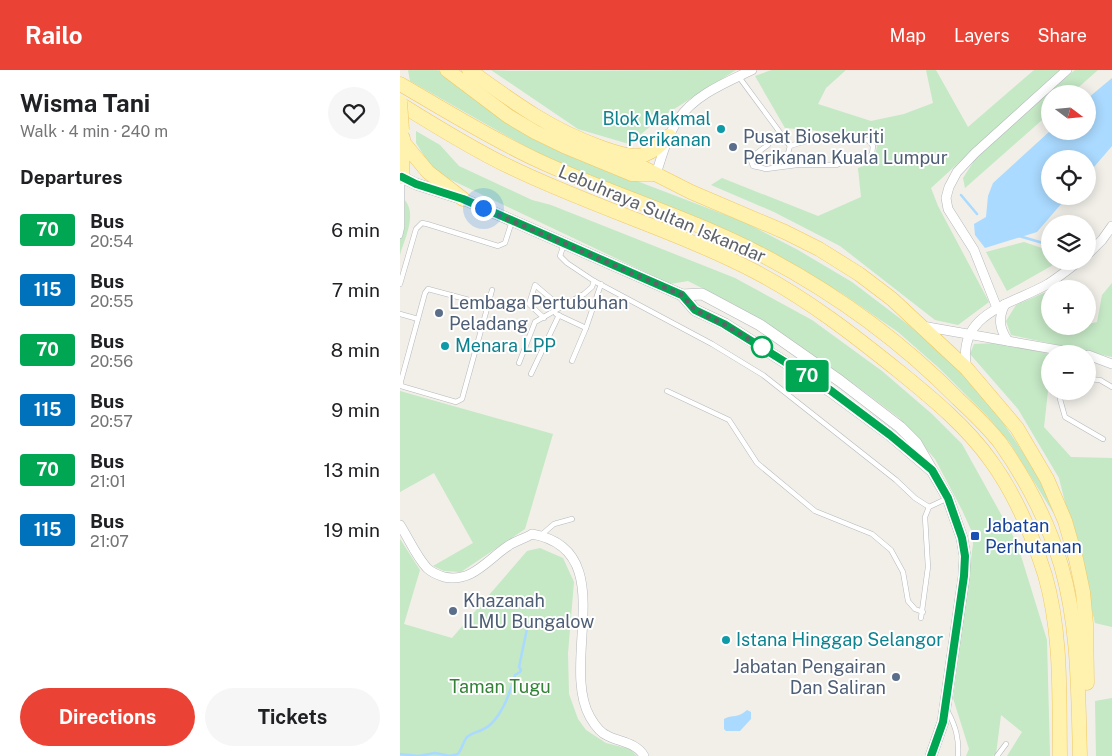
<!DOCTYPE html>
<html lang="en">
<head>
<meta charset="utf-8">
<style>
  :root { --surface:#fff; --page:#f6f6f6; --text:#202124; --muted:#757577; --accent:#ea4335 }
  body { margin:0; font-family:"Public Sans",sans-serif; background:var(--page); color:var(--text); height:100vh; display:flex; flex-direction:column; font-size:19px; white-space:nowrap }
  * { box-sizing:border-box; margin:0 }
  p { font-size:16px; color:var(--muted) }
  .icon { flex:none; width:28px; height:28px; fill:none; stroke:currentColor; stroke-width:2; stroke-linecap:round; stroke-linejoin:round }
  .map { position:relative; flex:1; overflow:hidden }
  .details { display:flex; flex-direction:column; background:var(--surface); width:400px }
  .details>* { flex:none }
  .badge { padding:0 10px; border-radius:4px; font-size:18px; line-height:32px }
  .needle { width:32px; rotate:106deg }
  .controls { position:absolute; left:641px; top:15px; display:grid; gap:10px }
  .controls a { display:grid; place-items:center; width:55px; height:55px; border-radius:50%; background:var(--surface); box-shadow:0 2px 12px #0003; font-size:25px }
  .you { position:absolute; width:25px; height:25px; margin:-12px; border:4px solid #fff; border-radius:50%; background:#1a73e8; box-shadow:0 0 0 8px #1a73e833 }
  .map>.badge { position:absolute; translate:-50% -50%; box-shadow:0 0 0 2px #fff }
  h2 { padding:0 20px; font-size:19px; line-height:45px }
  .round { display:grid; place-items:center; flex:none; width:52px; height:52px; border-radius:26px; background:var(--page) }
  .headline { display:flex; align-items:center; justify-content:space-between; height:85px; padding:0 20px }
  h1 { font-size:24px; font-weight:700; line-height:38px }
  .primary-button { display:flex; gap:10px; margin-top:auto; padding:10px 20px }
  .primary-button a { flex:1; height:58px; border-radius:30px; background:var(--accent); color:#fff; font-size:20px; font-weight:700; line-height:58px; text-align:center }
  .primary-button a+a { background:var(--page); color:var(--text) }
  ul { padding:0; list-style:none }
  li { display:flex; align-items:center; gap:15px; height:60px; padding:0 20px }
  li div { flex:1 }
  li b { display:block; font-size:19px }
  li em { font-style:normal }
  li .badge { min-width:55px; font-weight:700; text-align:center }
  header { display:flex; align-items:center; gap:30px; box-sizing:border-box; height:70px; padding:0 25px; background:var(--accent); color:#fff }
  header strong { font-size:24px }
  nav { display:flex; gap:28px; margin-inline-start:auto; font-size:18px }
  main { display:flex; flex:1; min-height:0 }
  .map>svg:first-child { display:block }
</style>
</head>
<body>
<header>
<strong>Railo</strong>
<nav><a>Map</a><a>Layers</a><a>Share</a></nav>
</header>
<main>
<section class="details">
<div class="headline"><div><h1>Wisma Tani</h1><p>Walk · 4 min · 240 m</p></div><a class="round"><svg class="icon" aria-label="heart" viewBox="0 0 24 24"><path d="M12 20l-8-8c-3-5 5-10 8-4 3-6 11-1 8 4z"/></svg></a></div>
<h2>Departures</h2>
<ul>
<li><span class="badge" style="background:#00a651;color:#fff">70</span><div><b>Bus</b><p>20:54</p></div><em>6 min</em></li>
<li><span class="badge" style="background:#0072bc;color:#fff">115</span><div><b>Bus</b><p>20:55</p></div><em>7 min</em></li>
<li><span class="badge" style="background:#00a651;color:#fff">70</span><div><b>Bus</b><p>20:56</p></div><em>8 min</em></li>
<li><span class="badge" style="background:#0072bc;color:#fff">115</span><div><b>Bus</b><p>20:57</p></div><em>9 min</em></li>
<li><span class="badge" style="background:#00a651;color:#fff">70</span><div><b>Bus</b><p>21:01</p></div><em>13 min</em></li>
<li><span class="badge" style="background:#0072bc;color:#fff">115</span><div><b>Bus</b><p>21:07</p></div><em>19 min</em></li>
</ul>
<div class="primary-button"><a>Directions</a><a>Tickets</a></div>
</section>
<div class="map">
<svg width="712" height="686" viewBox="0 0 712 686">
  <rect width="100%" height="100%" fill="#f1efe8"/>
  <g fill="#c5e8c5">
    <path d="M8 0H38L95 42 195 95 344 152 398 180 452 212 506 253 550 289 594 339 638 405 654 444 610 373 587 346 539 298 498 262 443 224 389 193 144 87 10 11Z"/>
    <path d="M91 0 110 1 336 0 263 46 229 74 178 59Z"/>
    <path d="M371 0H446L426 18 418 34 471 51 504 44 533 33 526 0H536L568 57 634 0H660L531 118 538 136 589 232 558 255 535 250 440 176 374 142 311 115 322 108 418 146 461 127 458 98 474 92 477 76 465 65 385 58 355 6Z"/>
    <path d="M675 0H698L671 24H650V43L565 118 563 108 581 80Z"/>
    <path d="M16 61 40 75 59 96 132 130 151 135 335 208 412 250 482 301 532 344 562 374 617 473 647 570 650 686H607L622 662 601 645 596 684 593 686H566L569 679 553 628 573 474 572 462 562 440 535 389 499 348 454 314 335 235 288 211 270 214 43 106 32 98 16 73Z"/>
    <path d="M0 126C20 139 5 167 0 185Z"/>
    <path d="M624 172 642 178 650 172V191H660L607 221 586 182Z"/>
    <path d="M712 213V287L611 265 606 251 616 235 646 222 650 232V256H661L662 259 675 256H688V254L697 252 702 225Z"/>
    <path d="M596 273 650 284V303L644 357 671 387 712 388V557L695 553 659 408 618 339 570 284 574 274Z"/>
    <path d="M0 321 153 364 125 459 61 502 44 501 33 496 73 473 34 403 0 422Z"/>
    <path d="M0 469 20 500 4 554 52 568 127 481 140 478 163 488 174 512 168 583 169 624 178 649 186 660 206 673 230 679 237 686H0Z"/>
    <path d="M712 628V686H696L695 631Z"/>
  </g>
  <g fill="#aadaff">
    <path d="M712 8V76L688 104V89H650V126H668L637 162 585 178 575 165 574 154 586 147 588 126 593 113 650 61H688V28Z"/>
    <path d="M347 640 351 642V649L340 661H326L324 659V649C333 644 337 649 347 640Z"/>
  </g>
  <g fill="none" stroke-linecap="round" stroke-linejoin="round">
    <g stroke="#aadaff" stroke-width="2.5">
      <path d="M561 125 577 144"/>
      <path d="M619 166 643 173"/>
      <path d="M0 684 18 686 35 683 50 686 58 684C62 679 63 672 67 667 72 662 83 662 91 654 104 641 110 622 115 605L120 602 121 600 119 597 128 554"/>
    </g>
    <g stroke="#b5b8bc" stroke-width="5.5">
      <g id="service">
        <path d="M339 7 390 76"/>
        <path d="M368 75 350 88 353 96 366 99 397 95H437L446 89 461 91 467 89 472 84 473 76 468 70 412 69 390 76"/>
        <path d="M390 76 387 87 390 95"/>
        <path d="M0 166 2 157V108"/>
        <path d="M164 174 160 186 167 193 194 211 312 274 363 305 496 410 515 428 529 437"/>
        <path d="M0 214 16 159 22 153 27 154 98 176 105 173 112 151"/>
        <path d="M28 219 88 235 62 329 56 332 1 316V311L25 223Z"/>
        <path d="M175 229 193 237"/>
        <path d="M88 235 92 220"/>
        <path d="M0 244 18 249"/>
        <path d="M156 244 186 258"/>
        <path d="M144 248 129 234 135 215 161 237"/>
        <path d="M172 291 186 258 201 214"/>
        <path d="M119 293 135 252 184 224 192 217 194 211"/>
        <path d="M131 304 159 245"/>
        <path d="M688 309 700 310 712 317"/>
        <path d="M267 321 329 350 357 393 415 441 472 464 491 480 503 502 508 531 515 539 523 542"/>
        <path d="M661 321 660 329 665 347 703 369"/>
        <path d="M140 466 154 454 172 449"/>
        <path d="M521 548 528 497 525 447 529 437 548 428"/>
        <path d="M548 642C556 657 559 669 558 686"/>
        <path d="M597 686 606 674"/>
      </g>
    </g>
    <g stroke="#b5b8bc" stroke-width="10">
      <g id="minor">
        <path d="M256 104C262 86 267 66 278 50 294 25 327 12 352 0"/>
        <path d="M688 184 702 170 712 156"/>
        <path d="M605 234C598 248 599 258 608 271"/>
        <path d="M597 238 574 180 548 139 546 128 549 117 557 102 575 83 667 0"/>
        <path d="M522 256 681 284"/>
        <path d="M688 285 712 294"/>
        <path d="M567 299C555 243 611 235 648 214 659 207 669 199 679 191"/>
        <path d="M0 455C9 469 16 486 27 498 32 503 38 505 44 507 72 513 87 490 108 476 115 471 124 469 132 464 222 480 159 592 190 647 194 654 200 663 208 666 220 672 237 673 244 686"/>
      </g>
    </g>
    <g stroke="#b5b8bc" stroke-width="12">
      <g id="tertiary">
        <path d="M2 107 16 114 63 129 282 225 295 240 325 254 430 321 490 365 531 400"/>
        <path d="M282 225 302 224 360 255 440 311 500 357 516 373 548 428 562 468 565 486 564 506 543 652 531 686"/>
      </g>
    </g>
    <g stroke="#f2c960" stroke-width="15">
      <g id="primary">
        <path d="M47 0 108 46 135 62 164 76 232 104H253"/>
        <path d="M69 0C112 31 149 59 200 77 211 81 226 86 237 86 251 85 260 75 269 66"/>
        <path d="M0 14C45 40 90 68 137 90 210 124 289 147 362 185 433 222 501 271 558 329 573 343 589 358 601 374 627 411 648 452 661 495 679 557 678 622 680 686"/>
        <path d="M0 34C36 56 72 79 110 97 190 136 277 161 356 202 409 230 455 266 501 303 533 329 567 357 591 391 615 424 633 467 645 505 662 564 659 626 660 686"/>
        <path d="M3 72 28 102 63 129"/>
        <path d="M210 81 291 122 385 162 419 179 459 204 492 229 567 299 617 358 647 409 665 451 676 489 683 522 686 554 687 613"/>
        <path d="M0 106 2 107 3 68"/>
      </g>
    </g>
    <use href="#service" stroke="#fff" stroke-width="4.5"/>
    <use href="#minor" stroke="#fff" stroke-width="9"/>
    <use href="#tertiary" stroke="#fff" stroke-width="11"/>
    <use href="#primary" stroke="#fff2af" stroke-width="14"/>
    <g stroke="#f2c960" stroke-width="15" stroke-linecap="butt">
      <path id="primary-bridge" d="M0 32 2 60"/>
    </g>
    <use href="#primary-bridge" stroke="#fff2af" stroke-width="14"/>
  </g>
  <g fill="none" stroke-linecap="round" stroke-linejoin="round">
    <g stroke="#fff" stroke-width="11">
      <path id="line" d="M2 107 16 114 63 129 282 225 295 240 324 254 430 320 490 365 532 400 548 428 562 468 565 486 564 506 543 652 531 686"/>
    </g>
    <use href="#line" stroke="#00a651" stroke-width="8"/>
    <path stroke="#5f6368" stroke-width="5" stroke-dasharray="0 9" d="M83 138 282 225 295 240 324 254 362 277"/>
  </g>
  <g fill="#0f9aa8" stroke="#fff" stroke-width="2">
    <circle cx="321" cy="59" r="5"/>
    <circle cx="45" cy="276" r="5"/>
    <circle cx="326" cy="570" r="5"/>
  </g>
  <g fill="#5c6f8a" stroke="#fff" stroke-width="2">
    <circle cx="333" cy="77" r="5"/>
    <circle cx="39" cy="243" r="5"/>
    <circle cx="53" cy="541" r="5"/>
    <circle cx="496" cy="607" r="5"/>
  </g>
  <circle fill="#fff" stroke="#00a651" stroke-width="2.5" cx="362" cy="277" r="10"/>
  <rect fill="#1a4fb4" stroke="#fff" stroke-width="2" x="570" y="461" width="10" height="10" rx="2.5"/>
  <g text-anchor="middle" stroke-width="4" stroke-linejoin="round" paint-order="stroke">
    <g font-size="18" fill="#0d838f" stroke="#fff" text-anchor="start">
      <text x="311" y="55" text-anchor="end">Blok Makmal<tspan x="311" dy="21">Perikanan</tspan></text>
      <text x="55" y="282">Menara LPP</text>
      <text x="336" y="576">Istana Hinggap Selangor</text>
    </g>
    <g font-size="18" fill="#4e5e75" stroke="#fff" text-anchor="start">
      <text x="343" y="73">Pusat Biosekuriti<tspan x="343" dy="21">Perikanan Kuala Lumpur</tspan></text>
      <text x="49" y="239">Lembaga Pertubuhan<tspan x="49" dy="21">Peladang</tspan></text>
      <text x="63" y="537">Khazanah<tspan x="63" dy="21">ILMU Bungalow</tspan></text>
      <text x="486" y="603" text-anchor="end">Jabatan Pengairan<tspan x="486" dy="21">Dan Saliran</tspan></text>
    </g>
    <g font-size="18" fill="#5f6368" stroke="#fff">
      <text transform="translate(262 144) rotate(23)" y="6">Lebuhraya Sultan Iskandar</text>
    </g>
    <g font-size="18" fill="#164399" stroke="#fff" text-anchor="start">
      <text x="585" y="462">Jabatan<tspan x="585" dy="21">Perhutanan</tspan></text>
    </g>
    <g font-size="18" fill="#348238" stroke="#fff">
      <text x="100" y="623">Taman Tugu</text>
    </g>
  </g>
</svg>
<div class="controls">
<a><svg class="needle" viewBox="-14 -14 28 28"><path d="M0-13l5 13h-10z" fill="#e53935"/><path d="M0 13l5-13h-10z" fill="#757577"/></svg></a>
<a><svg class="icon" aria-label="locate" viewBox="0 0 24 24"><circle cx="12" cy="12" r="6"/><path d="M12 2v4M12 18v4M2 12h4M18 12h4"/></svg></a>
<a><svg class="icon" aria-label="layers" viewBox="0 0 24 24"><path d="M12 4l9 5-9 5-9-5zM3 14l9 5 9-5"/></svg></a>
<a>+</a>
<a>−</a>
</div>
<div class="you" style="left:83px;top:138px"></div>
<b class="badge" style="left:407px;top:306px;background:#00a651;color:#fff">70</b>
</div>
</main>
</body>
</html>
